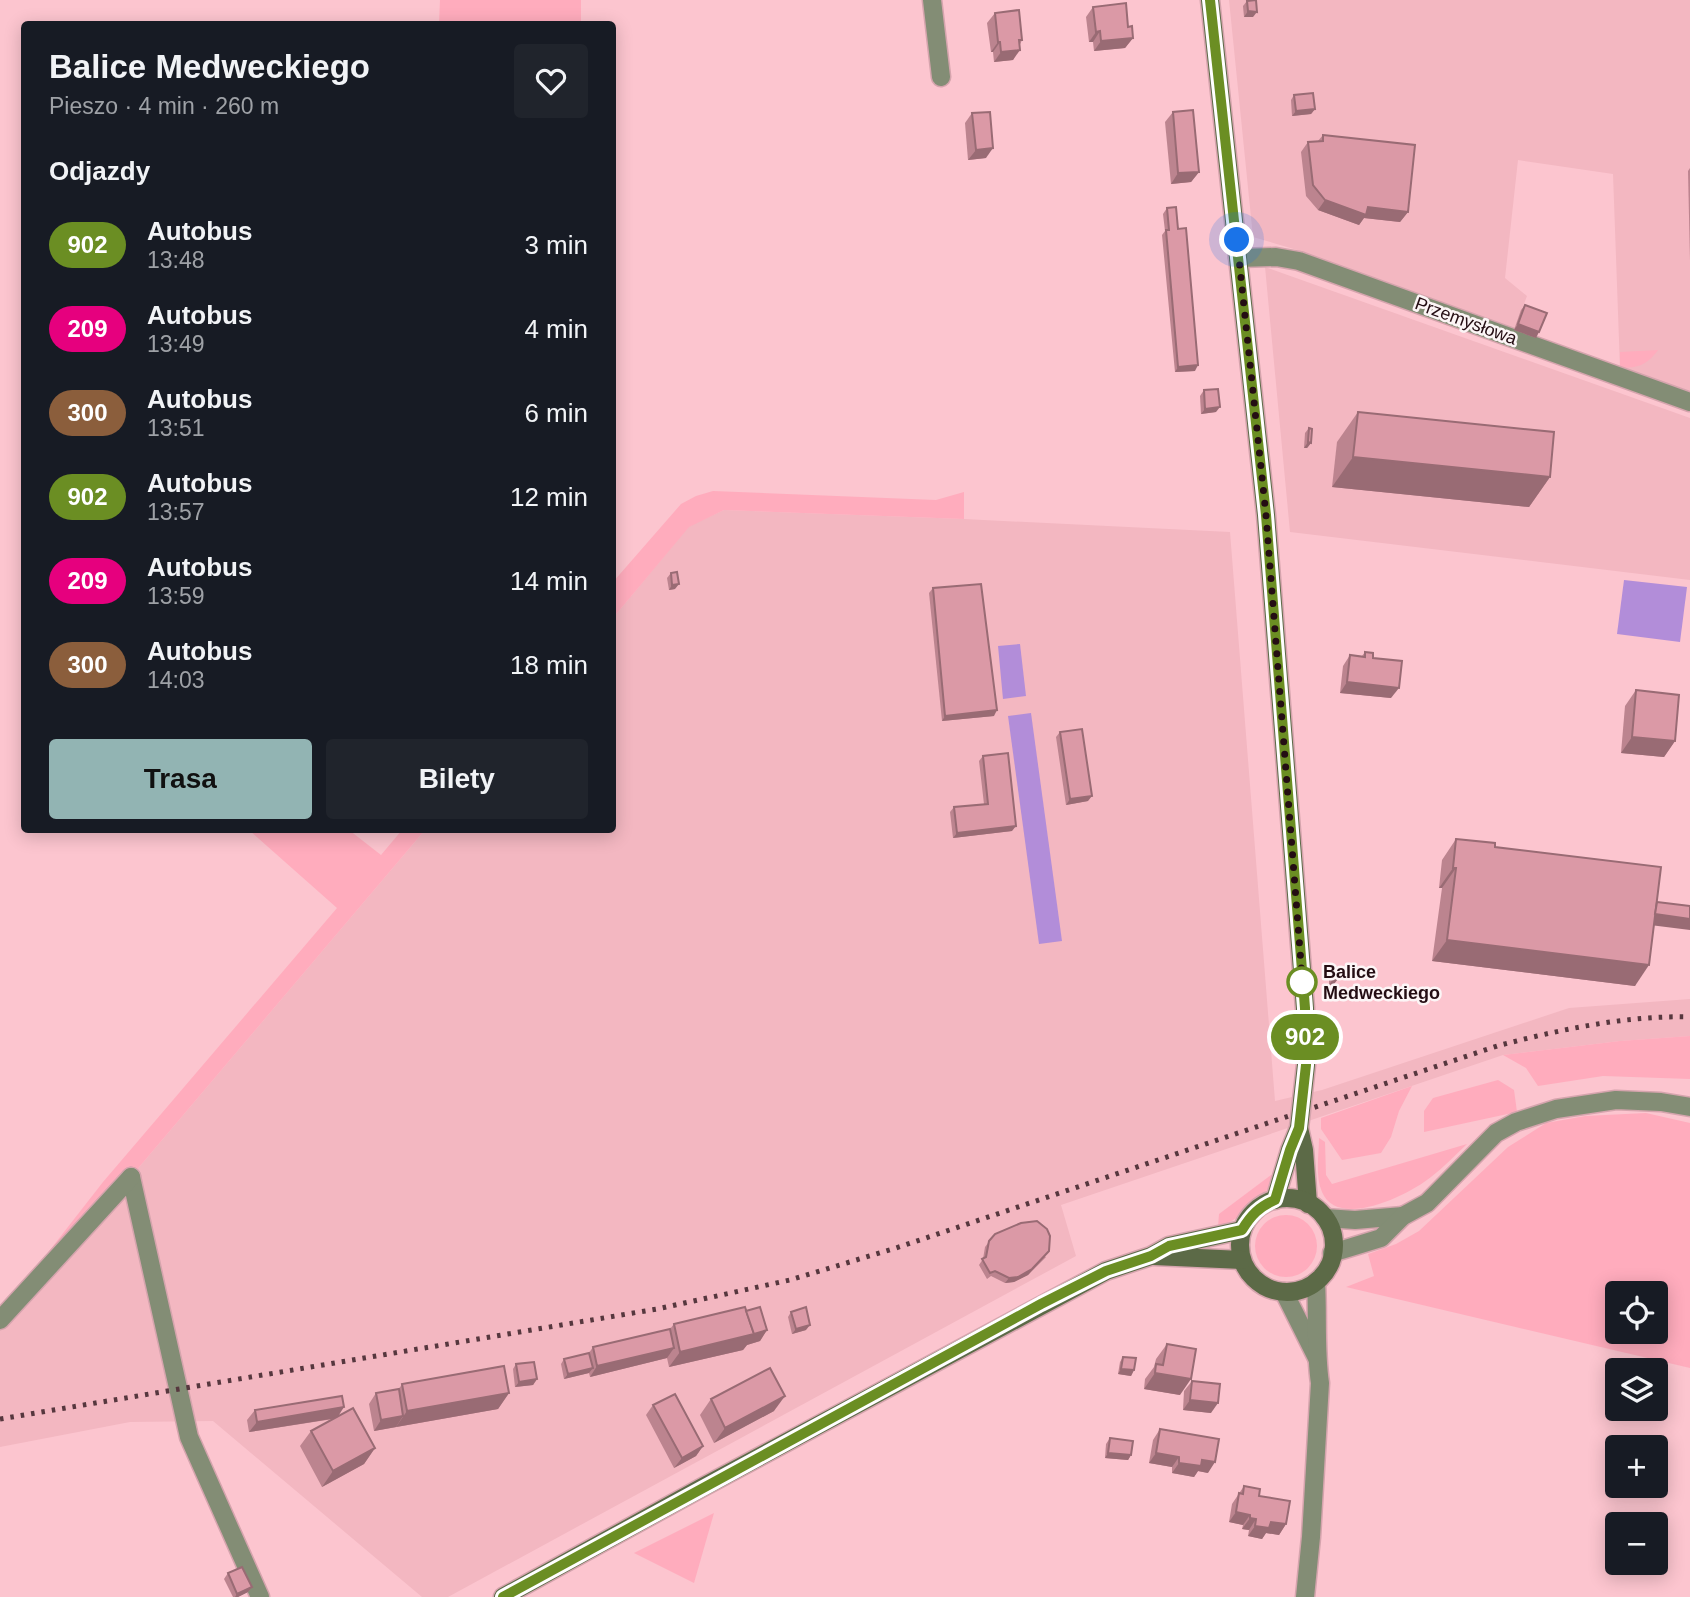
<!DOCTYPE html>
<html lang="pl">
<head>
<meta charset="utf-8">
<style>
  :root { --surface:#171b24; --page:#20242c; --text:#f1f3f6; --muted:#9ea1a6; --accent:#92b4b3 }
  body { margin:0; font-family:Helvetica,sans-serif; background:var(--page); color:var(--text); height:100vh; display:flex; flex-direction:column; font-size:26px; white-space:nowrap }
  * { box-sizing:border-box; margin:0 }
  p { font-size:23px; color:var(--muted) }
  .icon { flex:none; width:38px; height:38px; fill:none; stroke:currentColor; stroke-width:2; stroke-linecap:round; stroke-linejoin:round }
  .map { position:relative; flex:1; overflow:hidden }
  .sheet { position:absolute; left:21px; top:21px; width:595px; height:812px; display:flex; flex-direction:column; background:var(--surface); border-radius:7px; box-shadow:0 4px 18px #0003 }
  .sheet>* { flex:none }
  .badge { padding:0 14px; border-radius:23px; font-size:24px; line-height:46px }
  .buttons { position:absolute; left:1605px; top:1281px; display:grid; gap:14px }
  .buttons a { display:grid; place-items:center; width:63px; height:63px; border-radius:7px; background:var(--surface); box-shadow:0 4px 18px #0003; font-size:35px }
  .you { position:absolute; width:35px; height:35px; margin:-18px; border:5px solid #fff; border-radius:50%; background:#1a73e8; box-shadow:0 0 0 10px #1a73e833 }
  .map>.badge { position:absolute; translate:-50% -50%; box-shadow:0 0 0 4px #fff }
  h2 { padding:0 28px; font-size:26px; line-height:63px }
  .round { display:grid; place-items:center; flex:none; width:74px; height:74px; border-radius:7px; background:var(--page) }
  .headline { display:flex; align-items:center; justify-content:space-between; height:119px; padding:0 28px }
  h1 { font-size:33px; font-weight:800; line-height:52px }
  .cta { display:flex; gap:14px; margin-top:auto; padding:14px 28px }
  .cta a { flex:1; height:80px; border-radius:7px; background:var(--accent); color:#111; font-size:28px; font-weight:800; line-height:80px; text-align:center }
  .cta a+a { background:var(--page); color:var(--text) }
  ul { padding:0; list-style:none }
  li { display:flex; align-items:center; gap:21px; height:84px; padding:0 28px }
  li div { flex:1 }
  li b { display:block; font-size:26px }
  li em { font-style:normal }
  li .badge { min-width:77px; font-weight:700; text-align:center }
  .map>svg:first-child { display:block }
</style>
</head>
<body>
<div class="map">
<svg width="1690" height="1597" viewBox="0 0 1690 1597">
  <rect width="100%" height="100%" fill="#fcc5cf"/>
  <g fill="#f3b7c1">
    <path d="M1229 0H1690V391L1620 368 1613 174 1518 160 1505 278 1527 296 1514 330 1297 250 1253 237Z"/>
    <path d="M1265 267 1690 418V580L1290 532Z"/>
    <path d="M724 510 964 519 1230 532 1275 1101 1322 1090 1569 1008 1690 999V1036L1620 1041 1503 1055 1061 1205 1076 1256 448 1597H422L213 1421 130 1422 0 1447V1326L118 1192 425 830H612L613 618 689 526Z"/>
  </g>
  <g fill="#ffacbd" fill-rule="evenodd">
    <path d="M440 0H581V24H439Z"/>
    <path d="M1658 350C1647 365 1638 368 1620 368V352Z"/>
    <path d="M713 491 936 500 964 492V519L724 510 689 527 613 618V582L681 504 696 496Z"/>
    <path d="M249 830H349L381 855 402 830H425L118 1192 0 1314 103 1182 337 908Z"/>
    <path d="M1690 1036V1079L1603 1076 1538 1086 1526 1068 1503 1055 1620 1041Z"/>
    <path d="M1498 1080 1514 1090 1517 1112 1424 1132V1111L1433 1098Z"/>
    <path d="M1412 1086 1399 1111 1391 1137 1381 1153 1342 1160 1321 1129V1118Z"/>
    <path d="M1646 1113 1690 1123V1368L1346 1287 1374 1276 1368 1254 1396 1244 1419 1231 1508 1147 1546 1123 1585 1116ZM1617 1293H1656V1332H1617Z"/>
    <path d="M1319 1138 1325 1142 1326 1175 1332 1184 1467 1144C1455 1155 1444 1167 1431 1177 1409 1195 1338 1230 1322 1192 1315 1176 1319 1155 1319 1138Z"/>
    <path d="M1271 1175 1275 1176C1267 1197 1239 1220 1218 1227L1219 1214Z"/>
    <circle cx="1286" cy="1246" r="31"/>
    <path d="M714 1513 694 1583 634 1553Z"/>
  </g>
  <g fill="#b28dd9">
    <path d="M1624 580 1687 587 1680 642 1617 634Z"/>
    <path d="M1020 644 1026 696 1003 699 998 646Z"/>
    <path d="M1031 713 1062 941 1039 944 1008 716Z"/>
  </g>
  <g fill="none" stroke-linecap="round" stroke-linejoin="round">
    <g stroke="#d5a4ad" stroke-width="21">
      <g id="street">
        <path d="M932 0 941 77"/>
        <path d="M1238 258 1276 257 1299 261 1690 402"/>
        <path d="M131 1177 189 1437 260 1597"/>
        <path d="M1325 1218 1355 1220 1403 1216"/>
        <path d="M1332 1253 1381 1238 1403 1216 1427 1203 1496 1133 1516 1122 1556 1109 1616 1100 1661 1102 1690 1107"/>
        <path d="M1284 1292 1317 1358"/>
        <path d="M0 1320 131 1177"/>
        <path d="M1305 1597 1311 1537 1320 1383C1315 1350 1318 1316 1316 1282"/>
      </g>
    </g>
    <g stroke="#d5a4ad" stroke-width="21">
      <g id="secondary">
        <path d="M1210 0 1266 515 1305 1008 1306 1065 1299 1128 1290 1150 1275 1200"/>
        <path d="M1299 1128 1304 1150 1308 1204"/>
        <circle cx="1287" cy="1245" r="47"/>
        <path d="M1154 1256 1242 1260"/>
        <path d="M503 1597 701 1488 1106 1271 1151 1256 1169 1246 1242 1230"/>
      </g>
    </g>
    <use href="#street" stroke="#838d75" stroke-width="18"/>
    <use href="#secondary" stroke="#5c6a47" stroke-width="18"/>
    <path stroke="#56373e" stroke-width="5" stroke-dasharray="3.5 7" stroke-linecap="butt" d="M0 1419 657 1309 790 1280 896 1248 1497 1046C1558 1030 1627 1015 1690 1017"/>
  </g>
  <g fill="#bc848f">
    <path d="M1247 1 1253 17H1244L1243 6Z"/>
    <path d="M1093 7 1128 27 1133 38 1125 48 1094 51 1093 42H1089L1086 17Z"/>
    <path d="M995 13 1022 40 1013 60 994 62 993 52H991L987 23Z"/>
    <path d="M1294 95 1315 109 1311 114 1292 116 1291 100Z"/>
    <path d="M1173 112 1199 172 1191 182 1171 184 1165 122Z"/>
    <path d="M972 113 986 158 968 160 965 123Z"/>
    <path d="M1323 135 1408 212 1400 222 1364 218 1359 225 1318 210 1306 196 1301 152 1308 142 1318 141Z"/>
    <path d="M1690 168V261L1688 171Z"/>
    <path d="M1167 208 1178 229 1195 371 1175 372 1162 235 1165 231 1163 214Z"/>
    <path d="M1525 305 1536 338 1514 330 1521 310Z"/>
    <path d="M1204 390 1216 412 1201 414 1200 396Z"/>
    <path d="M1358 412 1550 477 1529 507 1332 487 1337 442Z"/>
    <path d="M1309 428 1311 443 1307 448H1304L1305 433Z"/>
    <path d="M671 573 675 589 669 590 667 578Z"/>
    <path d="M933 588 994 716 942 721 929 593Z"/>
    <path d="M1365 652 1391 698 1340 693 1343 666 1350 655 1362 656Z"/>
    <path d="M1636 690 1675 741 1664 757 1621 753 1625 706Z"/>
    <path d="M1060 732 1088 801 1066 805 1056 737Z"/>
    <path d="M983 756 1012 831 953 838 950 812 954 807 984 804 979 761Z"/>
    <path d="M1456 839 1495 847 1654 925 1635 986 1432 961 1442 888H1439L1442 860Z"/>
    <path d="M1332 970 1334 984 1329 985V976Z"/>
    <path d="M995 1234 1046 1257 1028 1275 1014 1282 1005 1283 991 1276 987 1279 979 1265 983 1259 985 1247Z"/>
    <path d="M746 1311 767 1330 760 1341 747 1345 743 1350 669 1367 667 1358 590 1377 589 1373 564 1379 561 1364 564 1359 589 1353 593 1347 670 1329 674 1324Z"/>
    <path d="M791 1312 806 1330 792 1334 788 1317Z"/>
    <path d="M1167 1344 1180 1395 1144 1389 1145 1379 1154 1367 1156 1359Z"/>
    <path d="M1123 1357 1134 1370 1131 1376 1118 1374 1120 1362Z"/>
    <path d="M516 1364 537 1379 533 1385 515 1387 513 1369Z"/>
    <path d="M1192 1381 1211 1413 1183 1410 1184 1391Z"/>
    <path d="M402 1384 509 1393 498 1409 374 1431 369 1404 376 1393 399 1389Z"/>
    <path d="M711 1399 774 1411 714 1443 700 1415Z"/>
    <path d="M653 1405 703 1446 696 1456 674 1468 646 1415Z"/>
    <path d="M255 1410 339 1415 375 1448 364 1464 322 1487 300 1446 311 1431 333 1419 249 1432 247 1420Z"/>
    <path d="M1160 1429 1208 1473 1198 1471 1194 1477 1172 1473V1467L1149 1463 1153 1440Z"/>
    <path d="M1110 1438 1131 1455 1128 1460 1105 1458 1106 1444Z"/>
    <path d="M1244 1486 1259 1496 1286 1524 1279 1535 1266 1533 1262 1539 1248 1536 1249 1530 1242 1529 1243 1525 1229 1522 1232 1504Z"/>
    <path d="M228 1573 252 1587 248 1592 238 1597H233L224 1579Z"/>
  </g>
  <g fill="#996b74">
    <path d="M1248 11 1257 12 1253 17H1244Z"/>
    <path d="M1100 31 1093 42H1089L1096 32Z"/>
    <path d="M1133 38 1125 48 1094 51 1101 41Z"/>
    <path d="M998 42H1000L993 52H991Z"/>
    <path d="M1020 50 1013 60 994 62 1001 52Z"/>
    <path d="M1315 109 1311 114 1292 116 1296 111Z"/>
    <path d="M993 148 986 158 968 160 976 150Z"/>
    <path d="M1199 172 1191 182 1171 184 1178 173Z"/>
    <path d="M1325 200 1368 207 1408 212 1400 222 1364 218 1359 225 1318 210Z"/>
    <path d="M1518 324 1539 332 1536 338 1514 330Z"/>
    <path d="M1198 365 1195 371 1175 372 1178 367Z"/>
    <path d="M1220 407 1216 412 1201 414 1205 409Z"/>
    <path d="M1308 442 1311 443 1307 448H1304Z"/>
    <path d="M1353 457 1550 477 1529 507 1332 487Z"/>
    <path d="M679 584 675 589 669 590 672 585Z"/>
    <path d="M1347 682 1399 688 1391 698 1340 693Z"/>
    <path d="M997 710 994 716 942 721 945 716Z"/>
    <path d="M1632 737 1675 741 1664 757 1621 753Z"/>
    <path d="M1092 796 1088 801 1066 805 1070 799Z"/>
    <path d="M1016 826 1012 831 953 838 957 833Z"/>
    <path d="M1453 868H1456L1442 888H1439Z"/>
    <path d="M1650 913 1690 919V930L1642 924Z"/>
    <path d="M1447 940 1649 965 1635 986 1432 961Z"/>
    <path d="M1333 979H1338L1334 984 1329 985Z"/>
    <path d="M1049 1251 1028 1275 1014 1282 1005 1283 1009 1278Z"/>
    <path d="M810 1325 806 1330 792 1334 796 1329Z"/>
    <path d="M767 1330 760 1341 747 1345 743 1350 669 1367 680 1352Z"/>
    <path d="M674 1348 667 1358 590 1377 597 1366Z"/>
    <path d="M593 1368 589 1373 564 1379 568 1374Z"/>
    <path d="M1121 1369 1134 1370 1131 1376 1118 1374Z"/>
    <path d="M1155 1373 1191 1379 1180 1395 1144 1389Z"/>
    <path d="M537 1379 533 1385 515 1387 519 1382Z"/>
    <path d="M509 1393 498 1409 396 1427 407 1411Z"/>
    <path d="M785 1396 774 1411 714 1443 725 1428Z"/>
    <path d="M1190 1400 1218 1403 1211 1413 1183 1410Z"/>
    <path d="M344 1407 337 1418 249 1432 257 1422Z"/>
    <path d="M403 1416 396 1427 374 1431 381 1420Z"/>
    <path d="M703 1446 696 1456 674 1468 682 1458Z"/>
    <path d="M375 1448 364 1464 322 1487 333 1471Z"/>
    <path d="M1108 1453 1131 1455 1128 1460 1105 1458Z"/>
    <path d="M1156 1453 1179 1457 1172 1467 1149 1463Z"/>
    <path d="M1202 1460 1215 1462 1208 1473 1198 1471 1194 1477 1172 1473 1179 1463Z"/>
    <path d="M1236 1512 1250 1515 1243 1525 1229 1522Z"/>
    <path d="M1250 1518 1256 1519 1249 1530 1242 1529Z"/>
    <path d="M1271 1522 1286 1524 1279 1535 1266 1533 1262 1539 1248 1536 1255 1526Z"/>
    <path d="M252 1587 248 1592 238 1597H235L237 1594Z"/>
  </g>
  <g fill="#db99a6" stroke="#996b74" stroke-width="2">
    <path d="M1256 0 1257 12 1248 11 1247 1Z"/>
    <path d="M1126 3 1128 27 1132 26 1133 38 1101 41 1100 31 1096 32 1093 7Z"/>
    <path d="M1019 10 1022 40H1019L1020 50 1001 52 1000 42H998L995 13Z"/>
    <path d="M1313 93 1315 109 1296 111 1294 95Z"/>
    <path d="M1193 110 1199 172 1178 173 1173 112Z"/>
    <path d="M990 112 993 148 976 150 972 113Z"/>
    <path d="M1323 135 1415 145 1408 212 1368 207 1366 215 1325 200 1313 185 1308 142 1323 141Z"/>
    <path d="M1176 207 1178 229 1186 228 1198 365 1178 367 1166 230H1169L1167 208Z"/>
    <path d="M1525 305 1547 313 1539 332 1518 324Z"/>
    <path d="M1218 389 1220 407 1205 409 1204 390Z"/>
    <path d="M1358 412 1554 432 1550 477 1353 457Z"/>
    <path d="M1309 428 1312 429 1311 443 1308 442Z"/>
    <path d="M677 572 679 584 672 585 671 573Z"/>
    <path d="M981 584 997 710 945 716 933 588Z"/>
    <path d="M1365 652 1373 653V658L1402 661 1399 688 1347 682 1350 655 1365 657Z"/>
    <path d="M1636 690 1679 695 1675 741 1632 737Z"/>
    <path d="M1082 729 1092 796 1070 799 1060 732Z"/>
    <path d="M1008 753 1016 826 957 833 954 807 988 804 983 756Z"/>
    <path d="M1456 839 1495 843V847L1661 867 1649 965 1447 940 1456 868H1453Z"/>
    <path d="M1657 902 1690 906V919L1655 914Z"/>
    <path d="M1332 970H1337L1338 979H1333Z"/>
    <path d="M1037 1221 1047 1229 1050 1236 1049 1251 1032 1269 1018 1277 1009 1278 995 1271 990 1273 982 1259 986 1257 989 1241 995 1234 1021 1223Z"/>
    <path d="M745 1307 754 1334 680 1352 674 1324Z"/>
    <path d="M760 1307 767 1330 754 1334 746 1311Z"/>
    <path d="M806 1307 810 1325 796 1329 791 1312Z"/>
    <path d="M670 1329 674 1348 597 1366 593 1347Z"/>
    <path d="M1167 1344 1196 1349 1191 1379 1155 1373 1156 1364 1163 1365Z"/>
    <path d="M589 1353 593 1368 568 1374 564 1359Z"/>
    <path d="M1123 1357 1136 1358 1134 1370 1121 1369Z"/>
    <path d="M534 1362 537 1379 519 1382 516 1364Z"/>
    <path d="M504 1366 509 1393 407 1411 402 1384Z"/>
    <path d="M770 1368 785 1396 725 1428 711 1399Z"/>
    <path d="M1192 1381 1220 1384 1218 1403 1190 1400Z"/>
    <path d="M399 1389 403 1416 381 1420 376 1393Z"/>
    <path d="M675 1394 703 1446 682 1458 653 1405Z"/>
    <path d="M342 1396 344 1407 257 1422 255 1410Z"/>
    <path d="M353 1408 375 1448 333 1471 311 1431Z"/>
    <path d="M1160 1429 1219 1439 1215 1462 1202 1460 1201 1466 1179 1463V1457L1156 1453Z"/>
    <path d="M1110 1438 1133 1441 1131 1455 1108 1453Z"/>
    <path d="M1244 1486 1260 1489 1259 1496 1290 1501 1286 1524 1271 1522 1269 1528 1255 1526 1256 1519 1250 1518V1515L1236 1512 1239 1493 1243 1494Z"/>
    <path d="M242 1567 252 1587 237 1594 228 1573Z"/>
  </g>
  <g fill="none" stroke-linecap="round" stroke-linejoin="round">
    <g stroke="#fff" stroke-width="16">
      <path id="line" d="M503 1597 1041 1304 1106 1271 1151 1256 1169 1246 1242 1230C1251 1215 1259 1207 1275 1200L1290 1150 1299 1128 1306 1065 1305 1008 1266 515 1210 0"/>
    </g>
    <use href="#line" stroke="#6b8e23" stroke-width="10"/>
    <path stroke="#240d13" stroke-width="7" stroke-dasharray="0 12.6" d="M1237 240 1266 515 1303 989 1302 982"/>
  </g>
  <circle fill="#fff" stroke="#6b8e23" stroke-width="3.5" cx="1302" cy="982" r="14"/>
  <g text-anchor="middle" stroke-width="5" stroke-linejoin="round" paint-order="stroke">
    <g font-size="18" fill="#240d13" stroke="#fcf5f6">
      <text transform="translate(1466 321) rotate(20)" y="6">Przemysłowa</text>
    </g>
    <g font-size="18" font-weight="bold" fill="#240d13" stroke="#fcf5f6" text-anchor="start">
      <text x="1323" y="978">Balice<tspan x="1323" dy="21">Medweckiego</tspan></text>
    </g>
  </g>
</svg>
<div class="buttons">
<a><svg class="icon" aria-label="locate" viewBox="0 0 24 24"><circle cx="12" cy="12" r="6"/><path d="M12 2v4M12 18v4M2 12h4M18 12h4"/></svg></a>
<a><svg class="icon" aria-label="layers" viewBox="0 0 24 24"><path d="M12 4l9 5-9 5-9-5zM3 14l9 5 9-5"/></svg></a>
<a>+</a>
<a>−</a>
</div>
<div class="you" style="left:1237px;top:240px"></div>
<b class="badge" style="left:1305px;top:1037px;background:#6b8e23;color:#fff">902</b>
<section class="sheet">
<div class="headline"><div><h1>Balice Medweckiego</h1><p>Pieszo · 4 min · 260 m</p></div><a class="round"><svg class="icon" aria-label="heart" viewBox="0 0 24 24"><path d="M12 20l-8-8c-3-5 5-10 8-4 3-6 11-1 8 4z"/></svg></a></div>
<h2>Odjazdy</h2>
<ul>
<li><span class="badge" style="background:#6b8e23;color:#fff">902</span><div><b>Autobus</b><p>13:48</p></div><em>3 min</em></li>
<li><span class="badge" style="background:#e6007e;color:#fff">209</span><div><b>Autobus</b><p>13:49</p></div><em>4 min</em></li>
<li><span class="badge" style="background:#8b5e3c;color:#fff">300</span><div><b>Autobus</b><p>13:51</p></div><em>6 min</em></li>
<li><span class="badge" style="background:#6b8e23;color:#fff">902</span><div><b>Autobus</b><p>13:57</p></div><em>12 min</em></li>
<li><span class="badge" style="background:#e6007e;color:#fff">209</span><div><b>Autobus</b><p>13:59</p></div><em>14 min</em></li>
<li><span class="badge" style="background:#8b5e3c;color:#fff">300</span><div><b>Autobus</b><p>14:03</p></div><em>18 min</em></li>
</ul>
<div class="cta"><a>Trasa</a><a>Bilety</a></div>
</section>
</div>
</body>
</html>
